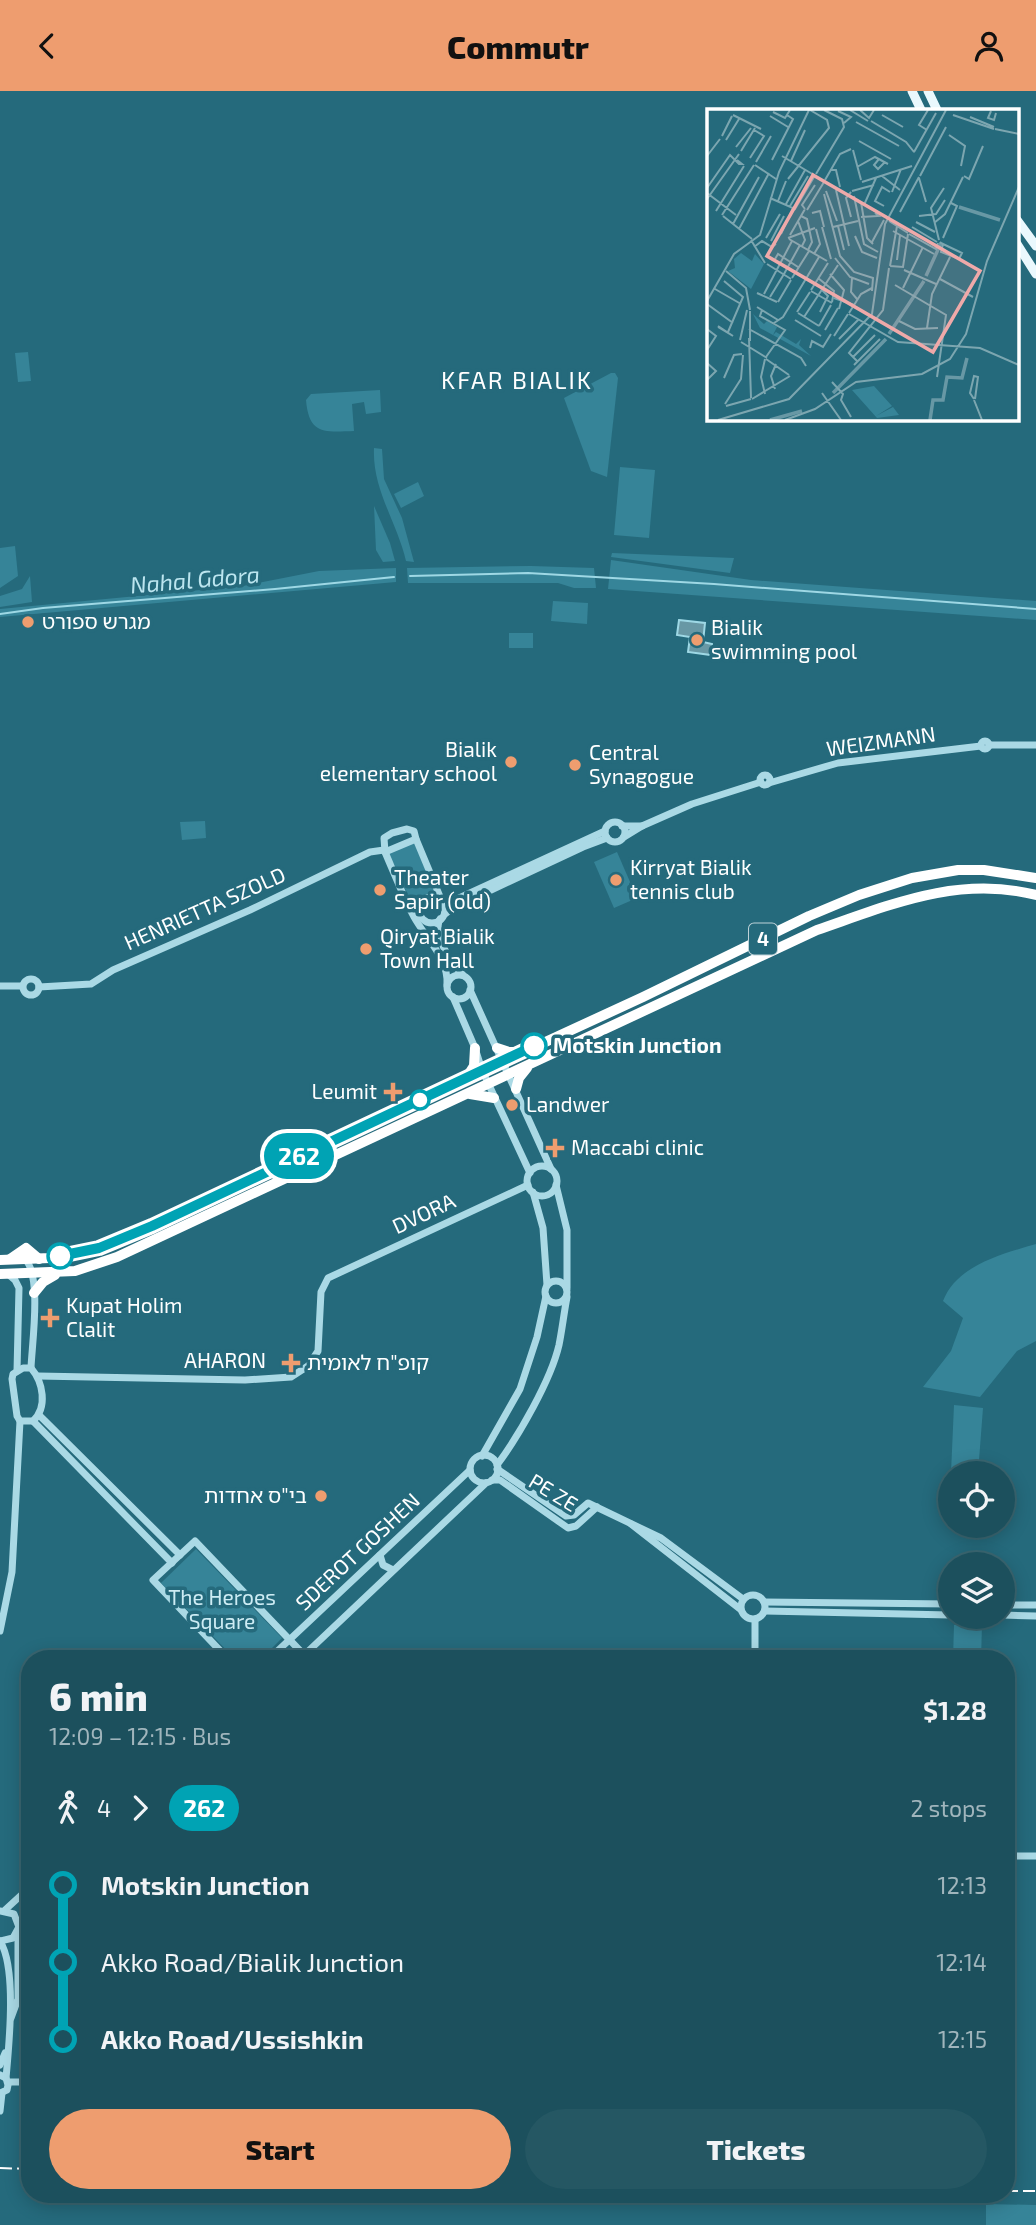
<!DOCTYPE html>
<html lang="en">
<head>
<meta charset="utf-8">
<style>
  :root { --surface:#1c505d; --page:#255763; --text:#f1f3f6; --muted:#a0b5bc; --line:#3a6772; --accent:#ee9d6f }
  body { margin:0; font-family:"Exo 2","Noto Sans Hebrew",sans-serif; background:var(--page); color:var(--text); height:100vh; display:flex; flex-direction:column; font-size:26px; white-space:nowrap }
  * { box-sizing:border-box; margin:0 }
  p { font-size:23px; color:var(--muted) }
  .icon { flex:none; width:38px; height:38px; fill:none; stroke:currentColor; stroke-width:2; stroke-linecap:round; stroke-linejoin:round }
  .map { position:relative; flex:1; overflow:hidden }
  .sheet { position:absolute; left:21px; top:1559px; width:994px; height:553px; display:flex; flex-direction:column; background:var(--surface); border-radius:28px; box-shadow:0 4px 18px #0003,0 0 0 2px var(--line) }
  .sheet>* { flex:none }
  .badge { padding:0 14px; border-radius:23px; font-size:24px; line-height:46px }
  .buttons { position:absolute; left:938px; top:1370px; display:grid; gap:14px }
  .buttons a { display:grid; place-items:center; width:77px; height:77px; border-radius:50%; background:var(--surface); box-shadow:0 4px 18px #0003,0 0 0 2px var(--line); font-size:35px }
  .map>.badge { position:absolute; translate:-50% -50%; box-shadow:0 0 0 4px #fff }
  .legs { display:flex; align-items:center; gap:10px; height:77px; padding:0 28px; font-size:23px }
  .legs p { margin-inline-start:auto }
  .head { display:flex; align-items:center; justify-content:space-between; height:119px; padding:0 28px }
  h1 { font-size:38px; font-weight:800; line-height:52px }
  .cta { display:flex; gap:14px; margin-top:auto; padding:14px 28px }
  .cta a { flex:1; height:80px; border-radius:42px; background:var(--accent); color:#111; font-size:28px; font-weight:800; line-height:80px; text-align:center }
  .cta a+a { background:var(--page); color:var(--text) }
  ul { padding:0 28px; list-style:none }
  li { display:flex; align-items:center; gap:24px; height:77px; font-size:26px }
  li i { display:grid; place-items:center; width:10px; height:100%; margin:0 9px; background:currentColor }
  li i::after { content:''; width:18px; height:18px; margin:-9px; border:5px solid; border-radius:50%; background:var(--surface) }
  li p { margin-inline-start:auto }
  li:first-child i { background:linear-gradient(#0000 50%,currentColor 0) }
  li:last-child i { background:linear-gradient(currentColor 50%,#0000 0) }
  header { display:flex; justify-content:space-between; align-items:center; height:91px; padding:0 28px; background:var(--accent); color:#111; font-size:32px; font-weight:800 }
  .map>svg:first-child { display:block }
</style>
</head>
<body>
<header><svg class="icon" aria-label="back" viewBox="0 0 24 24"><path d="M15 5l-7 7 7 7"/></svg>Commutr<svg class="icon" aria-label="person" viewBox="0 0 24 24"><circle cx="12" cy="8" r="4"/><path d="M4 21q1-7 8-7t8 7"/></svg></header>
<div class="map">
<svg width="1036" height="2134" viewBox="0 0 1036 2134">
  <rect width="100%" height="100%" fill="#256a7c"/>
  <g fill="#368498">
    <path d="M28 261 31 290 18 291 15 262Z"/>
    <path d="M611 282H615L618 287 607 386 591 380 564 307Z"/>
    <path d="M380 299 381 321 366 323 364 311 352 313 354 340C324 341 309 344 306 309L311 303Z"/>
    <path d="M374 357 382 358 384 388 402 427 414 471 406 470C397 431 372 398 374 357Z"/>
    <path d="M620 376 655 379 649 447 614 444Z"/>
    <path d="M418 391 424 405 401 417 394 403Z"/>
    <path d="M374 415 390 452 395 470 383 471 376 459Z"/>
    <path d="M15 455 18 485 0 497V457Z"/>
    <path d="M612 462 734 467 730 482 611 466Z"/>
    <path d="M611 469 751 489 1036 510V529L608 498Z"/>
    <path d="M531 475 594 477 596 497H574L558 492H408L407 477Z"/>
    <path d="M396 477V491L0 526V518L243 495 319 480Z"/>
    <path d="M30 485 32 511 0 516V505L22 498Z"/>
    <path d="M553 510 588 512 587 533 551 530Z"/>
    <rect x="509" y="542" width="24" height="15"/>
    <path d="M205 730 206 747 182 749 180 731Z"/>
    <path d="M414 751 435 802 416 814 409 806 388 762Z"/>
    <path d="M617 761 637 807 614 817 594 771Z"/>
    <path d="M1036 1153V1250L1017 1260 980 1306 923 1296 951 1260 963 1227 943 1210C957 1174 1002 1163 1036 1153Z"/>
    <path d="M954 1314 983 1317 978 1382H951Z"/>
    <path d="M196 1458 282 1547 261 1568H235L161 1492Z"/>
    <path d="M954 1534H982L981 1568H953Z"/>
    <path d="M986 2113 1036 2114V2134H986Z"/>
  </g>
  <path fill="#6898a5" stroke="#9ed8e5" stroke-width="2" d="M679 529 705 532 703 551 712 553 711 564 688 561 690 546 677 544Z"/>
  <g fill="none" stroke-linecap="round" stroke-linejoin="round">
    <g stroke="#9ed8e5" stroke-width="2">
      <path d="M410 485 528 482 714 493 1036 518"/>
      <path d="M0 523 43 517 275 498 394 486"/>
    </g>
    <g stroke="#aad9e5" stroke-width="7">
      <circle cx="985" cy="654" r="4"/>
      <path d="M989 654H1036"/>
      <circle cx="765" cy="689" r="5"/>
      <path d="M769 692 838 672 981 655"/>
      <circle cx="615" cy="741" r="10"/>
      <path d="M622 735H642"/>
      <path d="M407 738 414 740 416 748 385 761 384 747 392 742Z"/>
      <path d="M624 746 642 735 692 713 761 691"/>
      <path d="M416 748 441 808"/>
      <path d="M385 761C394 782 403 805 414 826 426 848 449 867 447 894"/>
      <circle cx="432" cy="819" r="13"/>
      <path d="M443 810 457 808 605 740"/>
      <path d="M445 823 453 817 583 756 607 747"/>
      <path d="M440 828C432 844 452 873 463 884"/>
      <circle cx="459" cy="896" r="12"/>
      <circle cx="31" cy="896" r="8"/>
      <path d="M0 895H22"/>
      <path d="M39 896 91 893 113 879 250 819 370 761 384 759"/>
      <path d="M470 899 551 1078"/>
      <path d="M453 906 475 957 482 979 530 1082"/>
      <circle cx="542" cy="1090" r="15"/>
      <path d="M556 1094 567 1139V1197"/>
      <path d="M533 1101 543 1137 547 1194"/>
      <path d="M25 1168C42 1185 32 1252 31 1277"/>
      <path d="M8 1183 15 1189 19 1197 17 1280"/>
      <circle cx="556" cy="1201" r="11"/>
      <path d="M23 1277H31C43 1291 48 1316 33 1330H20L17 1325 12 1288 13 1283Z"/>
      <path d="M38 1285 245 1289 291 1286 308 1275 318 1260 321 1201 328 1187 528 1094"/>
      <path d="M39 1324 180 1464"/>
      <path d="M33 1330 172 1472"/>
      <circle cx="484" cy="1378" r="14"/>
      <path d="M482 1365 520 1298 537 1246 546 1205"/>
      <path d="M497 1374C518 1346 551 1289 559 1254 562 1239 564 1222 567 1206"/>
      <path d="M497 1378 566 1425 574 1424 588 1412 661 1447 743 1508"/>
      <path d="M492 1389H500L568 1437 576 1435 597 1416"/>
      <path d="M631 1433 740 1518"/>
      <path d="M380 1464 383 1474 393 1479"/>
      <circle cx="753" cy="1516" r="12"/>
      <path d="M764 1511 950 1513"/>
      <path d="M1003 1514H1036"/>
      <path d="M765 1520 950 1524"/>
      <path d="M1003 1524 1036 1525"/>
      <path d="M0 1540 12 1481 20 1330"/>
      <path d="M228 1568 153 1489 195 1450 308 1568"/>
      <path d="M269 1568 470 1379"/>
      <path d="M300 1568 486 1392"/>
      <path d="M755 1568V1529"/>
      <path d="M1006 1765H1036"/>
      <path d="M5 1819 30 1796"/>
      <path d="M0 1820 14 1823 19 1836 13 1847 0 1850"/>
      <path d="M19 1832 30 1822"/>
      <path d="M0 1850C17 1877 9 1954 6 1987"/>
      <path d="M11 1927 18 1908V1840"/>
      <path d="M0 1974 5 1962"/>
      <path d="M0 1984 6 1987 8 1994 7 1999 0 2002"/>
      <path d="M8 1991H30"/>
      <path d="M0 2020 2 2002"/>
    </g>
    <g stroke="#eaf8fd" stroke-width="9">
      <path d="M912 0 921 19"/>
      <path d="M928 0 937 19"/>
      <path d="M1017 129 1036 155"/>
      <path d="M1017 153 1036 183"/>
    </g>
    <g stroke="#fff" stroke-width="10">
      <path d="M497 957 509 961H519"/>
      <path d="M467 986 474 975 475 957"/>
      <path d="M516 998 519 987 527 977"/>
      <path d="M470 1003 494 1007"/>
      <path d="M10 1168 26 1157 39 1168"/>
      <path d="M0 1169 50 1167 99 1157 643 906 809 825 859 804 912 787 958 779H984L1036 787"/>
      <path d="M0 1183 75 1180 117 1166 817 839C890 814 958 784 1036 804"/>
      <path d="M34 1202 43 1191 55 1184"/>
    </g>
    <g stroke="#fff" stroke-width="2" stroke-dasharray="12 5" stroke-linecap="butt">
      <path d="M0 2077 30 2078"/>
      <path d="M1006 2100H1036"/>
    </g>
  </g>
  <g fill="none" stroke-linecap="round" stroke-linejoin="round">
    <g stroke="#fff" stroke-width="16">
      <path id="line-1" d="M60 1165 99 1157 152 1135 534 955"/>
    </g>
    <use href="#line-1" stroke="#00a3b4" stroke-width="10"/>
  </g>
  <g fill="#ee9d6f" stroke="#256a7c" stroke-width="2.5">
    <circle cx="28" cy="531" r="7"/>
    <circle cx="697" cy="549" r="7"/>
    <circle cx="511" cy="671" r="7"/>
    <circle cx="575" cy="674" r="7"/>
    <circle cx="616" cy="789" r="7"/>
    <circle cx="380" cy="799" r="7"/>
    <circle cx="366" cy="858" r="7"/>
    <path d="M389.5 990.5h7v7h7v7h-7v7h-7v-7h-7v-7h7z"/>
    <circle cx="512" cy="1014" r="7"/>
    <path d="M551.5 1046.5h7v7h7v7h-7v7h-7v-7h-7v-7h7z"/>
    <path d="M46.5 1216.5h7v7h7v7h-7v7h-7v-7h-7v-7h7z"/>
    <path d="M287.5 1261.5h7v7h7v7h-7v7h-7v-7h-7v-7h7z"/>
    <circle cx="321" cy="1405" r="7"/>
  </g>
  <g fill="#fff" stroke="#00a3b4" stroke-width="3.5">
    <circle cx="534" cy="955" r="12"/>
    <circle cx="420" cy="1009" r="9"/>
    <circle cx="60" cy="1165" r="12"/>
  </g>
  <g text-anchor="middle" stroke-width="7" stroke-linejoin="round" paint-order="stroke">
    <rect fill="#256a7c" stroke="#bed2d8" stroke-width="2" x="749" y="832.5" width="28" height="31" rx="5"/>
    <g font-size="19" font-weight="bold" fill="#fff">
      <text x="763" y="855">4</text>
    </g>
    <g font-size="21" fill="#fff" stroke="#256a7c" text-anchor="start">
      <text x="42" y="538">מגרש ספורט</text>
      <text x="711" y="544">Bialik<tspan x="711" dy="24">swimming pool</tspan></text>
      <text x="497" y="666" text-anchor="end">Bialik<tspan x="497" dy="24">elementary school</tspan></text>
      <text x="589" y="669">Central<tspan x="589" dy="24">Synagogue</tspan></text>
      <text x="630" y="784">Kirryat Bialik<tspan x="630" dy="24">tennis club</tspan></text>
      <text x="394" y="794">Theater<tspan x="394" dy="24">Sapir (old)</tspan></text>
      <text x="380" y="853">Qiryat Bialik<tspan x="380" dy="24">Town Hall</tspan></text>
      <text x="377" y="1008" text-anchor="end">Leumit</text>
      <text x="526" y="1021">Landwer</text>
      <text x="571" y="1064">Maccabi clinic</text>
      <text x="66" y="1222">Kupat Holim<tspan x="66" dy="24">Clalit</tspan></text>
      <text x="307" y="1279">קופ"ח לאומית</text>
      <text x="307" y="1412" text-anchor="end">בי"ס אחדות</text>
    </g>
    <g font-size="21" fill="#fff" stroke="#256a7c">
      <text transform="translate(881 651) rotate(-8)" y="7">WEIZMANN</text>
      <text transform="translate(205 818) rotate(-24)" y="7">HENRIETTA SZOLD</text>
      <text transform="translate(424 1123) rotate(-25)" y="7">DVORA</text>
      <text x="225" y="1277">AHARON</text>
      <text transform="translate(553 1402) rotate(31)" y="7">PE ZE</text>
      <text transform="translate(358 1461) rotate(-43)" y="7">SDEROT GOSHEN</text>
    </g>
    <g font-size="21" font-weight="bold" fill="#fff" stroke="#256a7c" text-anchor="start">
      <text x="553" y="962">Motskin Junction</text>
    </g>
    <g font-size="21" fill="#cdecf4" stroke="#256a7c">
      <text x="222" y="1514">The Heroes<tspan x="222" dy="24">Square</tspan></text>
    </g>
    <g font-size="23" font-style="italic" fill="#bce5ef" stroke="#256a7c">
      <text transform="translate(195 489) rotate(-5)" y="8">Nahal Gdora</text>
    </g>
    <g font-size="24" letter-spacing="2" fill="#fff" stroke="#256a7c">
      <text x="517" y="298">KFAR BIALIK</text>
    </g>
  </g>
  <g transform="translate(707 18)">
    <rect width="312" height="312" fill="#256a7c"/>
    <path d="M34 144 45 152 48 145 57 155 44 180 21 162 28 159 27 150ZM46 205 57 215 60 212 70 218 66 226 69 223 89 235 94 230 92 236 104 247 53 219ZM167 277 185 297 169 307 186 298 192 306 170 309 145 281Z" fill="#368498"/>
    <path fill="none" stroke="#6898a5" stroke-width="3.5" d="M252 98 293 111M219 167 234 134M182 225 217 172M126 284 179 230M63 311 95 302M223 311 226 291H236L240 268 255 269 260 249"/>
    <path fill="none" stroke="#7ca6b0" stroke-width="2" d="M143 1 161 12M153 1 162 9 167 1M131 2 144 8 137 14M284 2 281 9 287 11 289 4M66 3 78 9 83 1M26 6 54 20M175 6 196 18M246 6 287 20M63 7 81 18M263 8 287 18M164 12 199 33 207 43M149 13 192 37M288 20 312 25M220 21 212 16 221 1M242 26 258 37 254 57M15 27 25 7M19 31 32 10M152 32 184 50M29 38 44 19M146 41 154 71M34 42 48 19M207 43 229 4M0 47 13 30M75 47 107 66M43 49 57 27 47 21M172 50 167 56 171 60 178 53M65 51 86 10 80 6M84 52 98 21M49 53 64 27M48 56 69 70M150 58 168 48 181 55M124 61H129L133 78M109 65 137 18 135 10 117 1M175 67 193 81M213 67 239 18M257 67 262 70 276 37M212 69 219 93M81 70 122 19 120 11 103 1M118 71 133 45 144 40M155 73 205 57M0 79 23 46 32 55H35L30 51M129 81 142 137M119 82 130 112M145 82 167 76M185 83 194 60M0 84 29 106M117 85 133 147 147 163 166 169 165 182M147 87 157 135 171 143M63 89 88 100 107 68M0 90 32 45M71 92 79 72M154 93 160 129 166 135M79 95 98 61M157 96 169 69M83 97 101 67M177 97 168 92 175 78 183 83M98 100 95 96 108 76M100 101 117 73M9 102 37 57M193 103 212 68M105 104 113 102 117 118M15 106 47 56M16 107 45 130M94 107 100 110 105 133 101 141M212 107 229 105 238 91M144 108 139 89 144 83M154 108 172 107 168 104M91 112 98 131 95 137M182 112 201 124M209 113 228 123M227 114 238 105 256 68M26 115 52 68M131 117 137 141M115 118 124 150M126 118 151 112M205 118 230 133M32 120 62 64M186 122 227 145M74 125 86 99M202 125 229 140 231 134M83 126 98 100M148 127 155 143 170 149M59 129 73 105M81 129 108 119M236 129 250 97 244 94M82 130 120 152M44 131 58 154M232 131 224 99 237 79M64 132 77 107M165 133 177 111M233 133 234 134 236 135 255 144 252 150 234 143 236 135M47 138 55 132 65 138 69 135M107 145 113 135 109 120M128 149 143 168 162 175M68 150 71 145 91 158M190 151 193 126M60 155 84 170M183 157 196 158 201 125M183 157 190 117M197 161 229 175M19 162 39 179 43 201M77 165 93 136M123 165 137 181 132 200M85 169 102 142M111 169 127 182 125 193M145 169 144 183 150 190M233 170 266 188M17 172 36 188 21 223M188 176 239 206 230 268M196 179 216 138M8 180 34 195M104 181 121 154M104 182 125 194M50 184 70 193M57 185 85 132M63 188 77 165M127 189 147 196M0 192 27 145 53 126 72 63 102 1M71 193 84 171M0 195 26 214M50 198 71 211M55 201 53 207 78 221 59 248M90 203 103 183M113 203 121 187 114 180M91 204 112 217M142 204 154 185 165 179M142 205 191 233 273 239 312 256M97 208 131 156M88 211 114 227M192 212 208 220 231 219M67 214 76 208 112 148M112 217 124 196M11 218 26 227 11 217M220 219 225 185 243 148M0 220 9 227 0 241M42 220 94 249 99 257M118 221 131 199M127 227 141 205M42 229 44 289M132 230 151 211M33 231 40 201M43 232V202M34 233 60 249M103 239 105 232 116 238 124 225M146 248 168 226M58 250 54 268 58 285M59 250 82 266M150 252 142 244 176 201 182 159M0 254 9 262 0 271M147 256 173 230M17 269 27 246 35 245M125 273 136 285 134 291 144 308M68 280 64 267 69 255M115 284 134 311M45 290 83 267M267 290 263 284 267 267 271 268 268 290M267 291 275 311M18 295 34 270 36 246M19 297 44 290M11 311 82 290 165 205 178 115 239 1M78 311 108 300 149 273 215 265 243 250 259 225 280 152 312 78"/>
    <path fill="#efa9a9" fill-opacity="0.15" stroke="#efa9a9" stroke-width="3.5" d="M106 66 273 162 226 243 60 147Z"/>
    <rect width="312" height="312" fill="none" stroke="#fff" stroke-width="3.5"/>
  </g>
</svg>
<div class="buttons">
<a><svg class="icon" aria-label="locate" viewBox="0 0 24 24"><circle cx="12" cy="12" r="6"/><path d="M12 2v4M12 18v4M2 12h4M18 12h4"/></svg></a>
<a><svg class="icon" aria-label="layers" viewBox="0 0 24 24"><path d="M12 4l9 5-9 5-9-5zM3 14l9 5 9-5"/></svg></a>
</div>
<b class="badge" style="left:299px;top:1065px;background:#00a3b4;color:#fff">262</b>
<section class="sheet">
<div class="head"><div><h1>6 min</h1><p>12:09 – 12:15 · Bus</p></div><b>$1.28</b></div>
<div class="legs"><svg class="icon" aria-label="walk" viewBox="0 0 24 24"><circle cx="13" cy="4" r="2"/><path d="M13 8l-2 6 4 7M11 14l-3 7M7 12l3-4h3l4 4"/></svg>4<svg class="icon" aria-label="forward" viewBox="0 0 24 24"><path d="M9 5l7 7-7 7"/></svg><b class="badge" style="background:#00a3b4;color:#fff">262</b><p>2 stops</p></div>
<ul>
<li><i style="color:#00a3b4"></i><b>Motskin Junction</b><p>12:13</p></li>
<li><i style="color:#00a3b4"></i><span>Akko Road/Bialik Junction</span><p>12:14</p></li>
<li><i style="color:#00a3b4"></i><b>Akko Road/Ussishkin</b><p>12:15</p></li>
</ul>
<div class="cta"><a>Start</a><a>Tickets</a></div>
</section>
</div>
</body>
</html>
